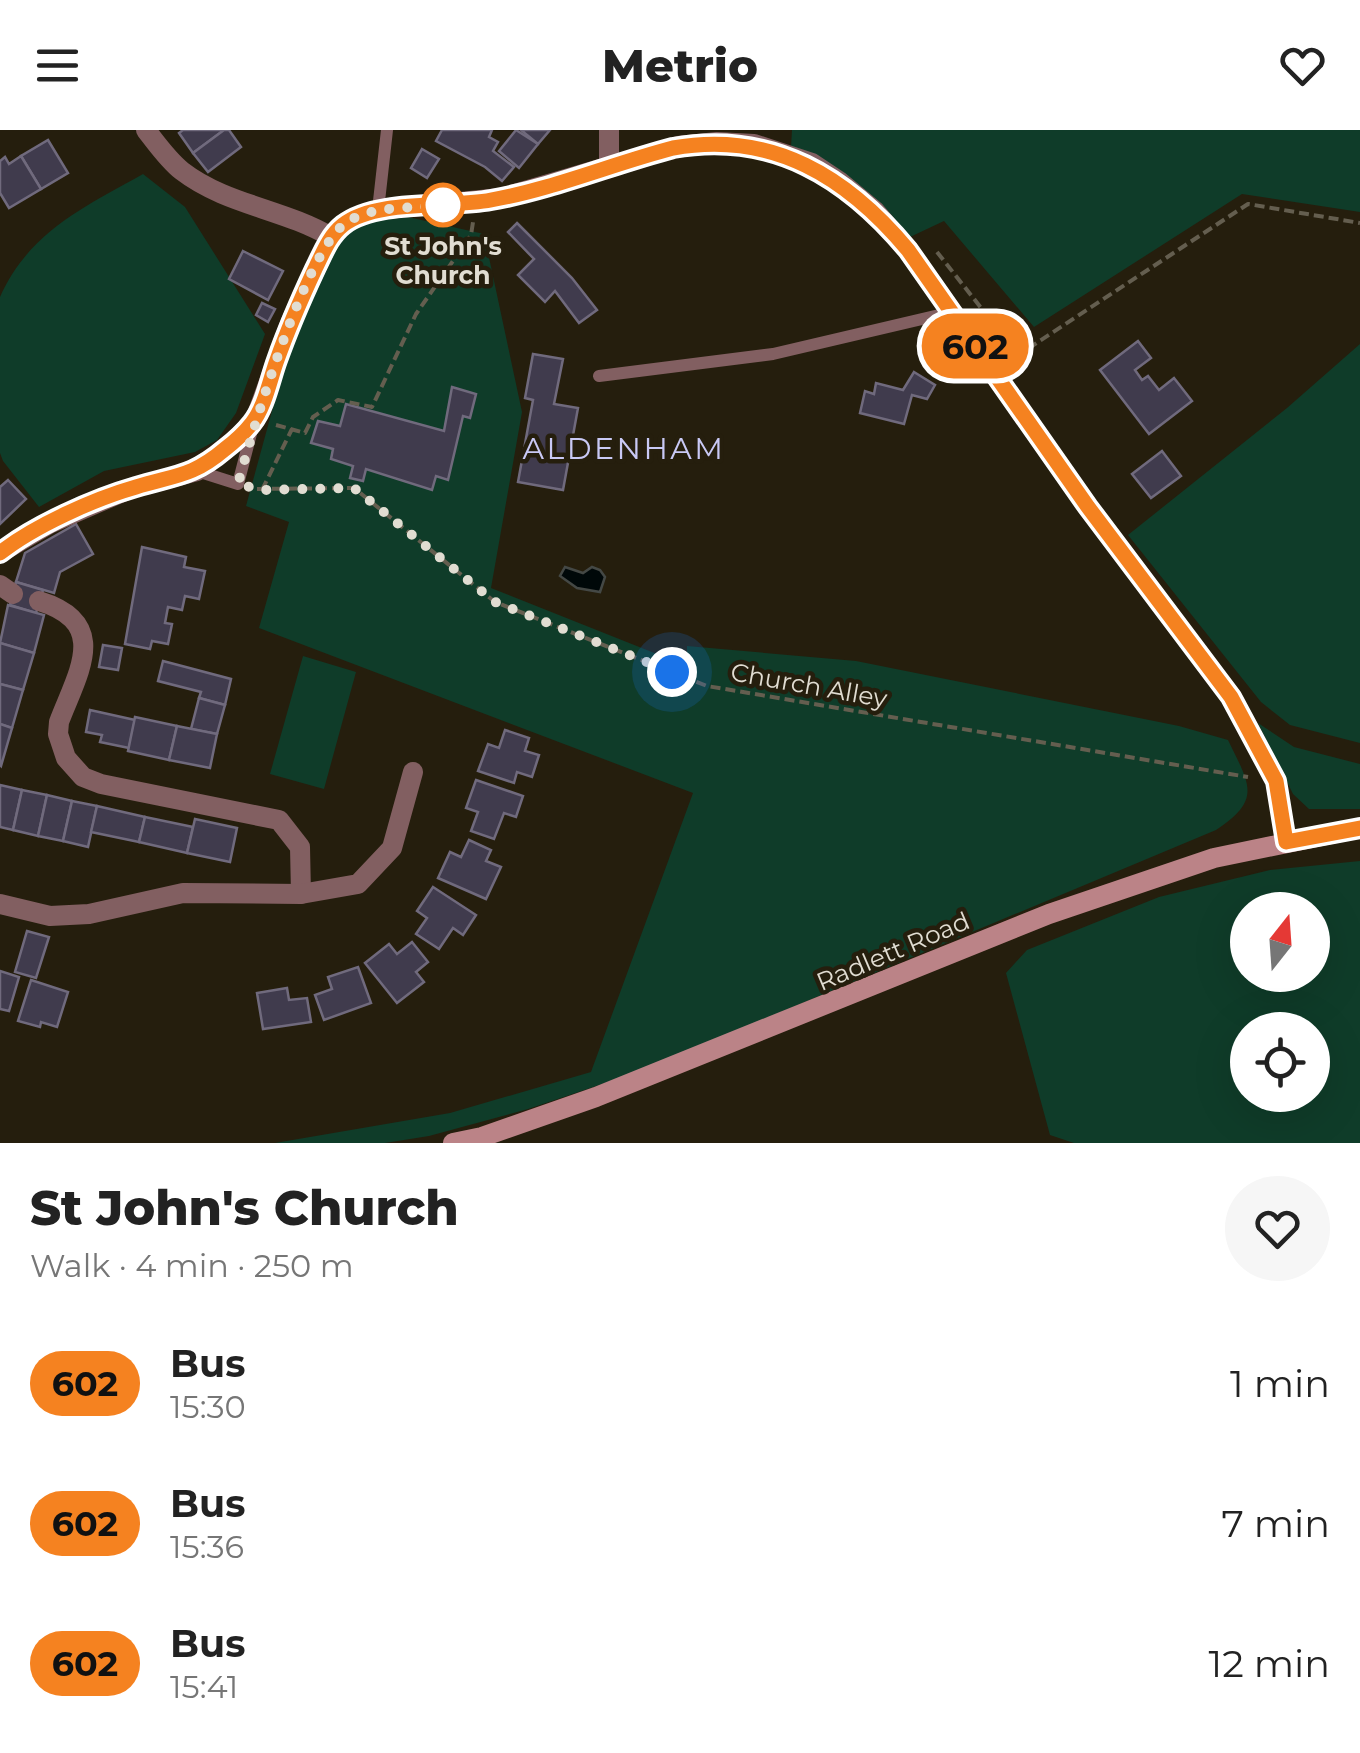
<!DOCTYPE html>
<html lang="en">
<head>
<meta charset="utf-8">
<style>
  :root { --surface:#fff; --page:#f6f6f6; --text:#222; --muted:#767676 }
  body { margin:0; font-family:Montserrat,sans-serif; background:var(--page); color:var(--text); height:100vh; display:flex; flex-direction:column; font-size:38px; white-space:nowrap }
  * { box-sizing:border-box; margin:0 }
  p { font-size:32px; color:var(--muted) }
  .icon { flex:none; width:55px; height:55px; fill:none; stroke:currentColor; stroke-width:2; stroke-linecap:round; stroke-linejoin:round }
  .map { position:relative; height:1013px; overflow:hidden }
  .sheet { display:flex; flex-direction:column; background:var(--surface); flex:1 }
  .sheet>* { flex:none }
  .badge { padding:0 20px; border-radius:32px; font-size:35px; line-height:65px }
  .needle { width:65px; rotate:17deg }
  .fabs { position:absolute; left:1230px; top:762px; display:grid; gap:20px }
  .fabs a { display:grid; place-items:center; width:100px; height:100px; border-radius:50%; background:var(--surface); box-shadow:0 10px 40px #0002; font-size:50px }
  .you { position:absolute; width:50px; height:50px; margin:-25px; border:8px solid #fff; border-radius:50%; background:#1a73e8; box-shadow:0 0 0 15px #1a73e833 }
  .map>.badge { position:absolute; translate:-50% -50%; box-shadow:0 0 0 5px #fff }
  .round { display:grid; place-items:center; flex:none; width:105px; height:105px; border-radius:52px; background:var(--page) }
  .headline { display:flex; align-items:center; justify-content:space-between; height:170px; padding:0 30px }
  h1 { font-size:48px; font-weight:800; line-height:75px }
  ul { padding:0; list-style:none }
  li { display:flex; align-items:center; gap:30px; height:140px; padding:0 30px }
  li div { flex:1 }
  li b { display:block; font-size:38px }
  li em { font-style:normal }
  li .badge { min-width:110px; font-weight:700; text-align:center }
  header { display:flex; justify-content:space-between; align-items:center; height:130px; padding:0 30px; background:var(--surface); font-size:45px; font-weight:800 }
  .map>svg:first-child { display:block }
</style>
</head>
<body>
<header><svg class="icon" aria-label="menu" viewBox="0 0 24 24"><path d="M4 6h16M4 12h16M4 18h16"/></svg>Metrio<svg class="icon" aria-label="heart" viewBox="0 0 24 24"><path d="M12 20l-8-8c-3-5 5-10 8-4 3-6 11-1 8 4z"/></svg></header>
<div class="map">
<svg width="1360" height="1013" viewBox="0 0 1360 1013">
  <rect width="100%" height="100%" fill="#251e0d"/>
  <g fill="#0f3c29" fill-rule="evenodd">
    <path d="M792 0H1360V82L1242 64 1034 197 944 91 910 107 791 17Z"/>
    <path d="M143 44 185 77 265 204 236 283 217 310 195 322 104 341 39 377 3 331 0 323V167C29 102 84 77 143 44Z"/>
    <path d="M408 87 484 104 522 282 491 458 687 536V516L856 531 1179 596 1228 610C1249 654 1263 669 1216 700L726 905 623 947 528 979 429 1006 385 1013H275L450 983 591 942 693 663 259 498 289 392 246 376 295 197 338 109 361 95 385 88Z"/>
    <path d="M1360 214V613L1290 595 1261 572 1128 405 1287 278Z"/>
    <path d="M303 526 356 542 324 659 270 644Z"/>
    <path d="M1258 593 1294 617 1360 634V679H1309L1293 664Z"/>
    <path d="M1360 731V1013H1074L1050 1005 1006 843 1027 820 1159 767 1270 740ZM1248 780H1312V845H1248ZM1248 900H1312V965H1248Z"/>
  </g>
  <path fill="#000809" stroke="#444845" stroke-width="2.5" d="M565 437 583 443 592 437 600 440 605 447 600 462 577 458 560 446Z"/>
  <g fill="#403b4d" stroke="#706a7d" stroke-width="2.5">
    <path d="M183 0H224L193 23 179 3Z"/>
    <path d="M224 0H229L241 17 208 42 193 23Z"/>
    <path d="M442 0H492L489 7 498 12 493 21 514 37 502 51 485 37 436 11Z"/>
    <path d="M516 0 538 14 519 38 499 21Z"/>
    <path d="M521 0H550L538 14Z"/>
    <path d="M48 10 68 43 41 59 21 26Z"/>
    <path d="M422 19 439 29 427 48 411 38Z"/>
    <path d="M21 26 41 59 9 78 0 63V31L5 27 9 34Z"/>
    <path d="M517 93 572 148 597 180 579 193 555 161 545 172 518 145 534 129 508 102Z"/>
    <path d="M243 121 283 141 268 170 229 149Z"/>
    <path d="M262 173 275 179 268 192 256 185Z"/>
    <path d="M1138 211 1151 228 1135 240 1142 250 1148 246 1159 260 1174 248 1192 271 1149 304 1100 240Z"/>
    <path d="M533 224 563 229 554 274 578 278 563 360 518 352 533 270 525 268Z"/>
    <path d="M914 242 935 255 927 269 912 265 904 294 860 283 865 261 874 264 876 253 903 260Z"/>
    <path d="M452 257 476 264 470 288 463 286 448 350 436 346 432 360 366 339 363 351 350 348 353 336 331 329 333 319 311 313 318 291 340 296 346 274 444 301Z"/>
    <path d="M1162 321 1181 346 1151 368 1132 344Z"/>
    <path d="M8 350 26 369 0 394V357Z"/>
    <path d="M76 394 93 424 60 442 54 463 16 452 25 423Z"/>
    <path d="M142 417 186 427 184 437 205 441 199 469 185 466 182 480 168 477 165 493 172 494 168 514 152 511 150 519 125 514Z"/>
    <path d="M16 452 43 460 36 483 10 475Z"/>
    <path d="M8 475 44 485 34 523 0 513Z"/>
    <path d="M0 513 34 523 23 560 0 554Z"/>
    <path d="M103 515 122 518 118 540 99 537Z"/>
    <path d="M163 531 231 549 225 575 199 568 201 562 158 551Z"/>
    <path d="M0 554 23 560 12 598 0 594Z"/>
    <path d="M199 568 225 575 217 604 191 599Z"/>
    <path d="M90 580 135 590 129 618 100 612 102 605 86 602Z"/>
    <path d="M135 587 177 596 169 630 128 621Z"/>
    <path d="M0 594 12 598 1 636 0 635Z"/>
    <path d="M177 596 217 604 210 638 169 630Z"/>
    <path d="M505 600 529 608 525 621 539 625 532 647 517 642 514 653 478 641 488 614 499 618Z"/>
    <path d="M476 650 523 666 516 687 504 683 494 709 471 701 478 682 466 678Z"/>
    <path d="M0 655 22 660 13 700 0 697Z"/>
    <path d="M22 660 47 665 38 706 13 700Z"/>
    <path d="M47 665 72 671 63 711 38 706Z"/>
    <path d="M72 671 97 676 88 717 63 711Z"/>
    <path d="M97 676 145 687 139 712 91 702Z"/>
    <path d="M145 687 193 697 187 723 139 712Z"/>
    <path d="M195 689 237 698 230 732 187 723Z"/>
    <path d="M469 710 491 720 486 731 501 737 486 769 438 748 450 722 461 727Z"/>
    <path d="M433 757 476 785 463 805 453 798 439 819 416 804 427 788 417 781Z"/>
    <path d="M27 801 49 807 36 848 15 842Z"/>
    <path d="M412 812 428 832 416 842 424 852 397 873 365 833 389 814 397 824Z"/>
    <path d="M358 837 371 873 324 890 315 865 332 859 328 847Z"/>
    <path d="M0 841 19 847 9 881 0 879Z"/>
    <path d="M31 850 68 862 57 897 41 892 40 897 18 891Z"/>
    <path d="M287 858 289 870 307 868 311 892 263 899 257 863Z"/>
  </g>
  <g fill="none" stroke-linecap="round" stroke-linejoin="round">
    <g stroke="#645e4f" stroke-width="4" stroke-dasharray="10 5" stroke-linecap="butt">
      <path d="M937 122 1008 212 1019 217 1032 216 1248 74 1360 93"/>
      <path d="M276 295 305 303 313 287 338 270 372 277 416 184 471 105 473 92"/>
      <path d="M257 359 354 358 495 472 707 556 1248 647"/>
      <path d="M262 360 292 299"/>
    </g>
    <g stroke="#825f61" stroke-width="12">
      <path d="M378 80 387 0"/>
      <path d="M599 246 773 224 952 182"/>
      <path d="M197 341 238 354 253 296"/>
    </g>
    <g stroke="#825f61" stroke-width="20">
      <path d="M146 0C157 14 168 30 182 41 226 75 284 79 331 107"/>
      <path d="M609 37V0"/>
      <path d="M0 423 51 393 132 358 197 341 227 318 255 290 291 191 331 107 345 93 359 86 378 80 501 68 678 16 717 12 754 14 812 33 839 51 875 81 908 120 1088 377 1231 567 1276 651 1286 712"/>
      <path d="M0 455 13 464"/>
      <path d="M39 471C111 493 78 542 59 592L58 604 66 628 83 647 101 654 279 690 300 717 301 764"/>
      <path d="M0 774 50 786 89 784 183 763 301 764 358 754 392 718 413 642"/>
    </g>
    <path stroke="#bb8387" stroke-width="20" d="M453 1013 482 1007 596 967 1049 784 1214 728 1360 698"/>
  </g>
  <g fill="none" stroke-linecap="round" stroke-linejoin="round">
    <g stroke="#fff" stroke-width="22">
      <path id="line" d="M0 423C34 396 94 369 136 357 175 345 192 347 225 319 234 312 245 302 252 293 265 277 270 249 277 230 288 199 301 169 315 139 323 123 329 106 343 95 376 69 450 78 491 70 553 59 612 34 673 18 773 0 848 48 908 120L1088 377 1231 567 1276 651 1286 712 1360 698"/>
    </g>
    <use href="#line" stroke="#f58220" stroke-width="15"/>
    <path stroke="#e1ddd2" stroke-width="10" stroke-dasharray="0 18" d="M443 75C416 79 375 74 347 92 306 118 252 302 238 354L262 360 354 358 495 472 672 542"/>
  </g>
  <circle fill="#fff" stroke="#f58220" stroke-width="5" cx="443" cy="75" r="20"/>
  <g text-anchor="middle" stroke-width="9" stroke-linejoin="round" paint-order="stroke">
    <g font-size="25" font-weight="bold" fill="#e1ddd2" stroke="#251e0d">
      <text x="443" y="125">St John's<tspan x="443" dy="29">Church</tspan></text>
    </g>
    <g font-size="25" fill="#e1ddd2" stroke="#251e0d">
      <text transform="translate(809 555) rotate(10)" y="9">Church Alley</text>
      <text transform="translate(893 821) rotate(-23)" y="9">Radlett Road</text>
    </g>
    <g font-size="30" letter-spacing="2.5" fill="#c9c9f5" stroke="#251e0d">
      <text x="624" y="329">ALDENHAM</text>
    </g>
  </g>
</svg>
<div class="fabs">
<a><svg class="needle" viewBox="-14 -14 28 28"><path d="M0-13l5 13h-10z" fill="#e53935"/><path d="M0 13l5-13h-10z" fill="#767676"/></svg></a>
<a><svg class="icon" aria-label="locate" viewBox="0 0 24 24"><circle cx="12" cy="12" r="6"/><path d="M12 2v4M12 18v4M2 12h4M18 12h4"/></svg></a>
</div>
<div class="you" style="left:672px;top:542px"></div>
<b class="badge" style="left:975px;top:216px;background:#f58220;color:#111">602</b>
</div>
<section class="sheet">
<div class="headline"><div><h1>St John's Church</h1><p>Walk · 4 min · 250 m</p></div><a class="round"><svg class="icon" aria-label="heart" viewBox="0 0 24 24"><path d="M12 20l-8-8c-3-5 5-10 8-4 3-6 11-1 8 4z"/></svg></a></div>
<ul>
<li><span class="badge" style="background:#f58220;color:#111">602</span><div><b>Bus</b><p>15:30</p></div><em>1 min</em></li>
<li><span class="badge" style="background:#f58220;color:#111">602</span><div><b>Bus</b><p>15:36</p></div><em>7 min</em></li>
<li><span class="badge" style="background:#f58220;color:#111">602</span><div><b>Bus</b><p>15:41</p></div><em>12 min</em></li>
</ul>
</section>
</body>
</html>
